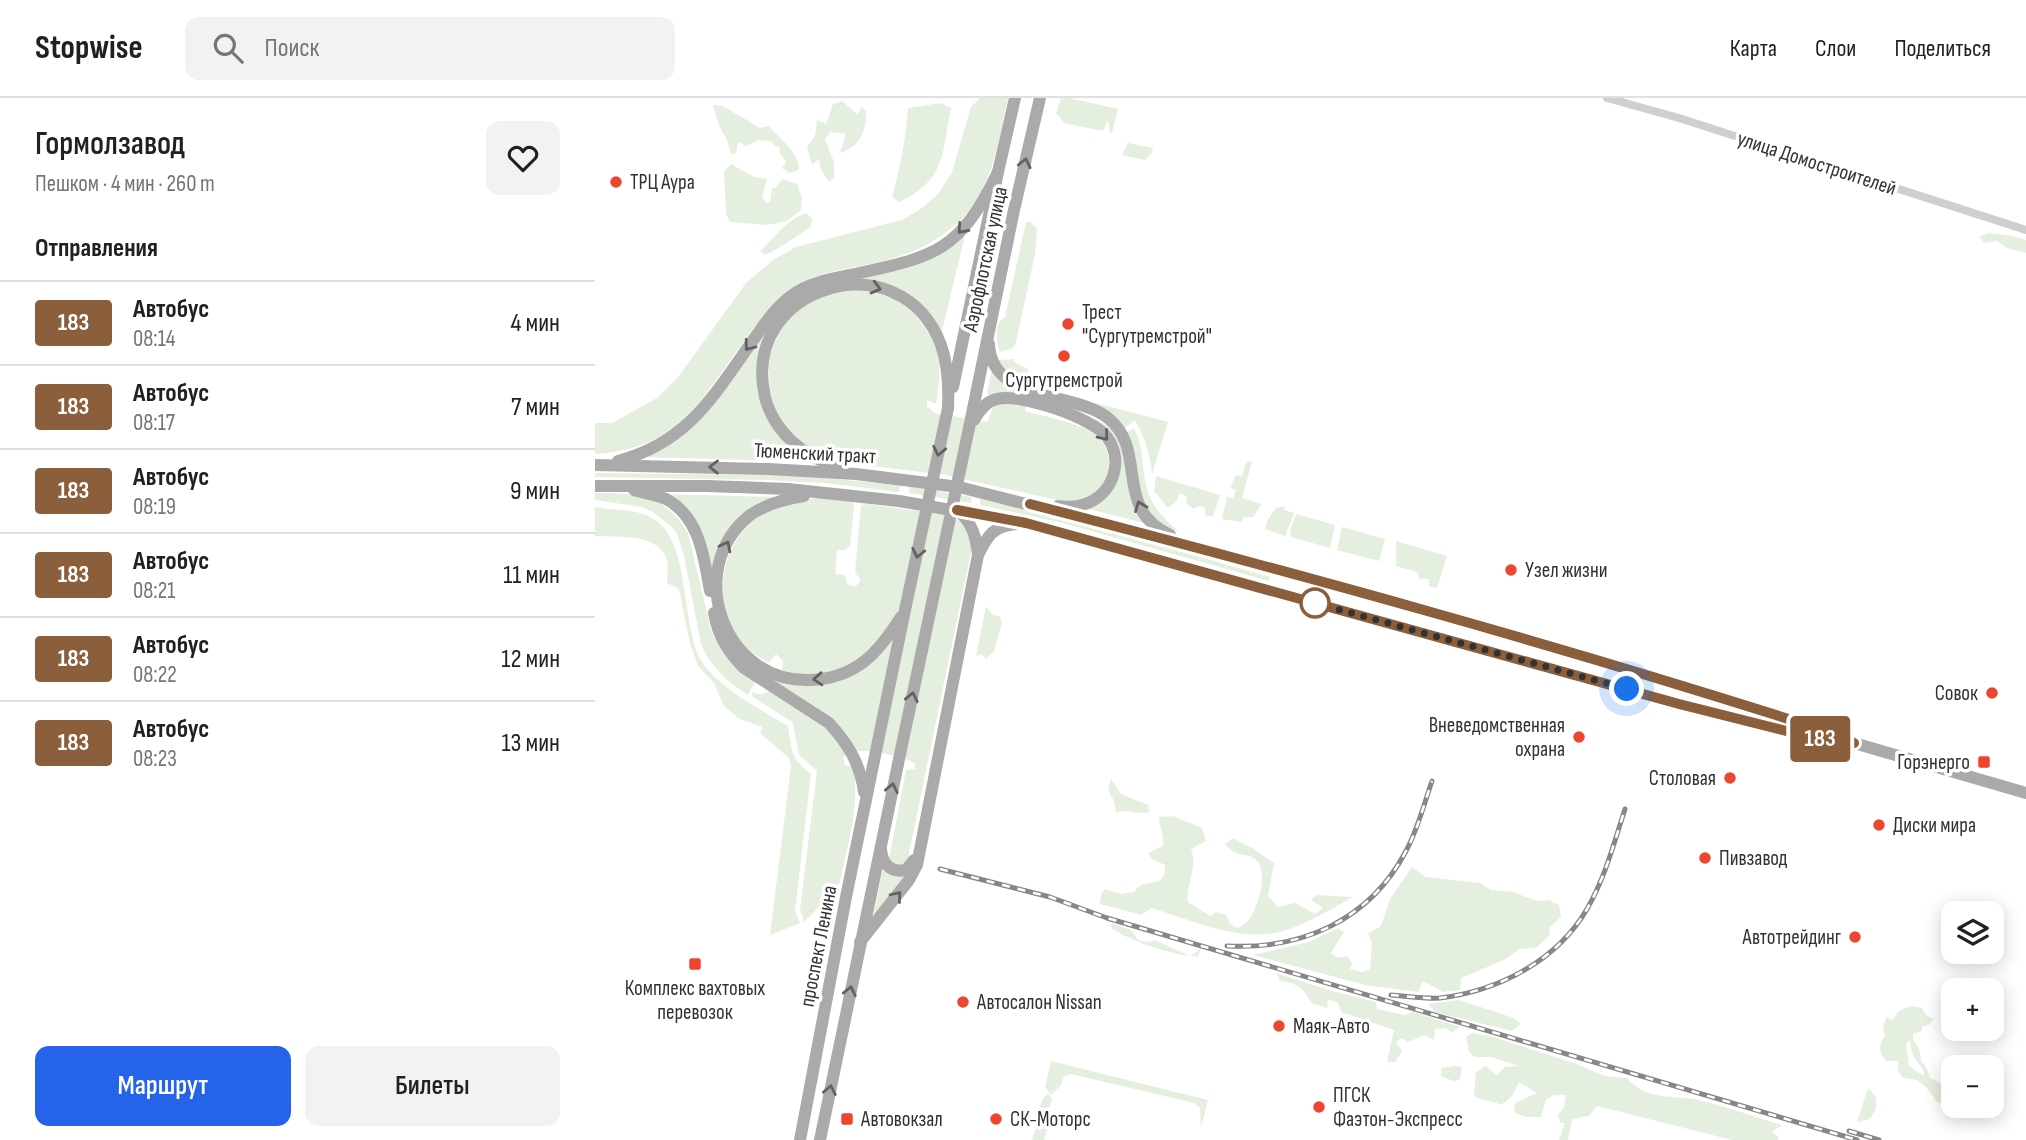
<!DOCTYPE html>
<html lang="ru">
<head>
<meta charset="utf-8">
<style>
  :root { --surface:#fff; --page:#f2f2f2; --text:#202124; --muted:#757577; --line:#e0e0e0; --accent:#2563eb }
  body { margin:0; font-family:"Sofia Sans Condensed",sans-serif; background:var(--page); color:var(--text); height:100vh; display:flex; flex-direction:column; font-size:26px; white-space:nowrap }
  * { box-sizing:border-box; margin:0 }
  p { font-size:23px; color:var(--muted) }
  .icon { flex:none; width:38px; height:38px; fill:none; stroke:currentColor; stroke-width:2; stroke-linecap:round; stroke-linejoin:round }
  .map { position:relative; flex:1; overflow:hidden }
  .sheet { display:flex; flex-direction:column; background:var(--surface); width:595px }
  .sheet>* { flex:none }
  .badge { padding:0 14px; border-radius:5px; font-size:24px; line-height:46px }
  .fabs { position:absolute; left:1346px; top:803px; display:grid; gap:14px }
  .fabs a { display:grid; place-items:center; width:63px; height:63px; border-radius:14px; background:var(--surface); box-shadow:0 4px 18px #0003; font-size:35px }
  .you { position:absolute; width:35px; height:35px; margin:-18px; border:5px solid #fff; border-radius:50%; background:#1a73e8; box-shadow:0 0 0 10px #1a73e833 }
  .map>.badge { position:absolute; translate:-50% -50%; box-shadow:0 0 0 4px #fff }
  h2 { padding:0 35px; font-size:26px; line-height:63px }
  .round { display:grid; place-items:center; flex:none; width:74px; height:74px; border-radius:14px; background:var(--page) }
  .headline { display:flex; align-items:center; justify-content:space-between; height:119px; padding:0 35px }
  h1 { font-size:33px; font-weight:600; line-height:52px }
  .button { display:flex; gap:14px; margin-top:auto; padding:14px 35px }
  .button a { flex:1; height:80px; border-radius:14px; background:var(--accent); color:#fff; font-size:28px; font-weight:600; line-height:80px; text-align:center }
  .button a+a { background:var(--page); color:var(--text) }
  ul { padding:0; list-style:none }
  li { display:flex; align-items:center; gap:21px; height:84px; padding:0 35px; border-top:2px solid var(--line) }
  li div { flex:1 }
  li b { display:block; font-size:26px }
  li em { font-style:normal }
  li .badge { min-width:77px; font-weight:700; text-align:center }
  header { display:flex; align-items:center; gap:42px; box-sizing:border-box; height:98px; padding:0 35px; background:var(--surface); border-bottom:2px solid var(--line) }
  header strong { font-size:33px }
  nav { display:flex; gap:38px; margin-inline-start:auto; font-size:24px }
  .search { width:490px; height:63px; background:var(--page); display:flex; align-items:center; gap:18px; box-sizing:border-box; padding:0 24px; border-radius:14px; color:var(--muted); font-size:26px }
  main { display:flex; flex:1; min-height:0 }
  .map>svg:first-child { display:block }
</style>
</head>
<body>
<header>
<strong>Stopwise</strong>
<div class="search"><svg class="icon" aria-label="search" viewBox="0 0 24 24"><circle cx="10" cy="10" r="6"/><path d="M15 15l6 6"/></svg>Поиск</div>
<nav><a>Карта</a><a>Слои</a><a>Поделиться</a></nav>
</header>
<main>
<section class="sheet">
<div class="headline"><div><h1>Гормолзавод</h1><p>Пешком · 4 мин · 260 m</p></div><a class="round"><svg class="icon" aria-label="heart" viewBox="0 0 24 24"><path d="M12 20l-8-8c-3-5 5-10 8-4 3-6 11-1 8 4z"/></svg></a></div>
<h2>Отправления</h2>
<ul>
<li><span class="badge" style="background:#8b5e3c;color:#fff">183</span><div><b>Автобус</b><p>08:14</p></div><em>4 мин</em></li>
<li><span class="badge" style="background:#8b5e3c;color:#fff">183</span><div><b>Автобус</b><p>08:17</p></div><em>7 мин</em></li>
<li><span class="badge" style="background:#8b5e3c;color:#fff">183</span><div><b>Автобус</b><p>08:19</p></div><em>9 мин</em></li>
<li><span class="badge" style="background:#8b5e3c;color:#fff">183</span><div><b>Автобус</b><p>08:21</p></div><em>11 мин</em></li>
<li><span class="badge" style="background:#8b5e3c;color:#fff">183</span><div><b>Автобус</b><p>08:22</p></div><em>12 мин</em></li>
<li><span class="badge" style="background:#8b5e3c;color:#fff">183</span><div><b>Автобус</b><p>08:23</p></div><em>13 мин</em></li>
</ul>
<div class="button"><a>Маршрут</a><a>Билеты</a></div>
</section>
<div class="map">
<svg width="1431" height="1042" viewBox="0 0 1431 1042">
  <rect width="100%" height="100%" fill="#fff"/>
  <g fill="#e5efdf" fill-rule="evenodd">
    <path d="M385 0H413C404 38 399 84 372 115 347 144 313 158 275 166 246 172 215 175 191 195 177 206 167 220 156 234 108 296 88 351 0 356V325H17L62 300 84 278 151 185 178 162 201 149 307 122 327 110 343 96 357 74 376 9Z"/>
    <path d="M466 0H474L523 11 517 35H515L513 22 508 33 468 25 465 19 461 16Z"/>
    <path d="M247 3 263 17 266 9 271 12C272 32 265 49 245 55L251 36 235 34 230 42 239 64V80L234 84 226 72 224 61 217 67 212 49 220 38 222 22 231 26 238 6Z"/>
    <path d="M345 5 356 10C347 56 351 82 304 104L297 99C305 70 311 40 313 10Z"/>
    <path d="M118 7 128 8 165 30 174 28C184 41 204 53 204 72L195 75 187 70 191 64 184 54 185 49 180 48 176 43 163 42 151 48 143 44 141 55 136 56 132 42 124 28Z"/>
    <path d="M533 45 558 50 557 55 550 62 527 57Z"/>
    <path d="M136 66 159 79 172 81 167 99 171 105 175 104 177 90H181L187 81 202 86 207 100 206 112 192 123 172 127 135 124 131 116 129 73Z"/>
    <path d="M212 115 217 121 216 129C204 136 180 154 169 157L165 153C180 140 192 120 212 115Z"/>
    <path d="M431 124H435L442 130 440 156 421 244 418 250 405 254C401 242 398 227 410 219Z"/>
    <path d="M1393 135 1418 138 1431 142V155L1412 150 1402 143 1389 145 1384 139Z"/>
    <path d="M370 137 346 237C336 215 315 194 291 186 278 182 265 182 252 182Z"/>
    <path d="M259 191C270 194 285 195 296 200 319 210 340 238 344 263 346 277 343 291 341 306L332 302V308L340 315 392 324 399 307 398 298 392 296 396 274 404 262 419 261V264L433 271 430 313C447 318 490 326 502 338 521 355 517 387 494 398 484 404 473 403 462 402L350 377 244 364C204 350 174 323 174 278 174 262 174 256 181 242 186 232 190 222 199 215 216 199 237 195 259 191Z"/>
    <path d="M183 216 165 293 216 364 50 359 73 347Z"/>
    <path d="M501 305 573 324 557 376C555 356 550 340 540 322L530 330C522 322 506 313 501 305Z"/>
    <path d="M477 313C554 332 518 376 549 425L494 411V410L503 405 524 353Z"/>
    <path d="M539 330C551 353 545 383 558 405 565 417 574 425 584 434 573 430 559 425 552 414 539 393 544 358 532 334Z"/>
    <path d="M657 363 647 400 667 406 658 419H649L646 424 627 421 632 399 638 400 641 392 635 390 641 377 647 378 651 365Z"/>
    <path d="M0 375 172 377 229 380 305 387 304 394 230 385 173 382 0 379Z"/>
    <path d="M561 378 625 397 618 419 610 417V410L604 408 598 411 592 406 591 398 585 395 581 404 573 410 559 393Z"/>
    <path d="M315 388 377 399 376 405 314 395Z"/>
    <path d="M0 395C41 395 70 396 93 435L116 532 124 548 160 584 153 597C134 585 114 567 106 546L89 458 82 436 77 429 58 414 46 409 0 402Z"/>
    <path d="M67 396 183 399 162 408 118 478 108 450Z"/>
    <path d="M224 400 258 404 259 408 255 448 250 452H242L240 476 250 477C251 485 253 487 260 489L264 485 265 480 260 475 266 407 272 406 352 417C370 423 377 436 376 454L312 765 308 768 302 769 294 761 311 672 320 671V666C312 658 275 652 263 653 257 653 252 655 248 660L250 667 258 668C266 706 252 747 245 784L239 794 209 824 205 812 222 673 204 657 198 625 157 598 158 594C176 603 188 578 188 563L181 556 174 565C118 537 113 463 158 423 175 408 203 401 224 400Z"/>
    <path d="M385 401 469 420 675 479 674 483 468 425 385 407Z"/>
    <path d="M690 408 689 412 699 415 690 438 670 431 672 423 681 410Z"/>
    <path d="M0 409C19 413 40 410 57 420 97 442 85 528 107 564 125 591 165 611 193 628 197 652 195 660 216 676L200 813 205 825 175 837 196 668 194 660 165 635 167 629 143 620 129 608 119 585 103 568 95 546 84 491 72 485C72 478 74 469 72 462 63 434 23 440 0 438Z"/>
    <path d="M701 416 740 427 735 450 696 439 695 433Z"/>
    <path d="M747 429 790 441 784 463 742 452Z"/>
    <path d="M801 443 852 458 842 490 834 488V481H825L822 474 801 468Z"/>
    <path d="M391 509 398 517 404 518 407 525 399 553 391 561 387 556 381 558Z"/>
    <path d="M516 681 526 696 553 707 554 714C543 717 532 711 521 714L519 703 513 691Z"/>
    <path d="M578 718 607 730 611 743 596 751C603 770 591 785 593 804L615 818 621 814 631 817 635 826 643 830C646 828 650 826 652 824 663 813 675 771 660 761 648 753 643 761 630 746L638 740 657 750 679 765 673 798 683 809 700 805 720 816 728 810 716 802 721 797 758 799C732 813 704 832 673 836 637 840 591 821 557 810L546 817 505 806 506 797 510 791 526 796 538 794 546 787 565 783 570 775V767L557 761 553 755 568 748C570 738 564 729 564 719Z"/>
    <path d="M817 769 830 779 885 785 896 792 918 794 942 803 954 802 964 807 966 819 955 829 954 838 941 850 925 851 909 862 866 880 865 892 848 894 828 883 823 894 770 887 658 857 714 844 743 830 749 834 736 855 743 860 752 858 757 865 755 871 767 874 775 871 777 844 773 836 786 828 795 801Z"/>
    <path d="M288 771C297 779 304 777 315 775L278 820Z"/>
    <path d="M516 825 536 832 543 842 552 844 560 842 595 858 606 851 603 859C573 856 544 846 517 831Z"/>
    <path d="M681 875 734 892 781 904 782 911 809 917 818 914 865 929 857 934 850 930 840 931 839 942 829 937 813 944 806 940 801 944 807 953 800 964H792L799 932 746 914 743 905 733 901 732 910 717 905 707 891 697 885 685 883Z"/>
    <path d="M864 902 919 920 925 926 917 933 840 914 833 906Z"/>
    <path d="M1316 908 1327 910 1331 917 1339 921 1334 927 1327 929V933L1318 936V941L1324 951 1326 963 1331 968 1335 980 1358 992V1008H1375V1013L1359 1012 1342 1004 1332 990 1322 982 1308 980 1303 973V963H1291C1284 954 1283 947 1290 938L1288 930 1291 919 1297 922 1304 913ZM1315 942 1317 955 1329 974V978L1314 968 1311 945Z"/>
    <path d="M877 935 895 938 979 965 1010 978 1032 980C1051 1004 1082 996 1108 1003 1135 1010 1161 1019 1187 1027L1177 1034 1184 1040 1183 1042H1137L1002 1008 994 1018 977 1021 973 1042H964L970 1025H965L963 1017 969 1009 971 997H959L951 1002 946 1019H930L919 1014 920 1005 942 995 924 984 918 997 907 1007C897 1002 888 1004 879 998L881 974 891 968 902 977 910 969 923 968 897 959H880L874 954 871 939Z"/>
    <path d="M456 963 613 1002 606 1029 605 1010 599 1005 476 976 468 979 466 987 456 997 450 989Z"/>
    <path d="M860 968 867 969 865 982 858 983 846 978 847 970Z"/>
    <path d="M1273 990 1281 999V1011L1275 1021 1262 1024Z"/>
    <path d="M454 996 457 1002 454 1013 455 1023 449 1042H437L440 1032 446 1022 444 1010 449 999Z"/>
  </g>
  <g fill="none" stroke-linecap="round" stroke-linejoin="round">
    <path stroke="#cfcfcf" stroke-width="8" d="M1012 0 1084 20 1431 132"/>
    <g stroke="#aaa" stroke-width="12">
      <path d="M394 246C396 304 479 293 513 320 554 353 517 410 575 437"/>
      <path d="M358 289 403 74 420 0"/>
      <path d="M379 322C384 313 391 303 402 301 426 295 498 320 512 339 530 364 517 397 490 406 482 409 471 409 463 408"/>
      <path d="M374 330 419 112 445 0"/>
      <path d="M23 363C95 344 120 295 161 238 171 224 181 209 196 198 213 185 235 181 255 177 339 159 364 155 403 74"/>
      <path d="M0 367 173 371 261 376 364 389 597 448 842 516 1060 578 1246 639"/>
      <path d="M244 370C210 359 179 335 170 299 144 187 306 140 346 247 353 267 354 289 353 310"/>
      <path d="M0 388H112L193 391 304 403 431 425 1084 606 1215 639 1259 645 1431 695"/>
      <path d="M39 392C49 395 62 397 71 401 105 419 109 460 115 493"/>
      <path d="M209 398C190 401 170 406 154 418 88 472 129 585 215 582 262 580 283 555 306 519"/>
      <path d="M362 412C377 424 381 438 383 457"/>
      <path d="M119 515C123 538 133 554 149 570L234 625C253 646 265 665 269 694"/>
      <path d="M286 752C288 767 296 775 311 772L319 762"/>
      <path d="M265 844 314 782 322 767 383 457C393 437 398 428 421 426"/>
      <path d="M205 1042 251 799 310 512"/>
      <path d="M225 1042 303 666"/>
    </g>
    <g stroke="#878787" stroke-width="5">
      <g id="rail">
        <path d="M345 771 455 799 512 820 1262 1042"/>
        <path d="M632 848C707 852 775 822 811 753 823 731 829 706 837 683"/>
        <path d="M796 897C812 898 829 901 845 900 903 893 962 863 992 811 1010 780 1019 745 1030 711"/>
        <path d="M1254 1033 1284 1042"/>
      </g>
    </g>
    <use href="#rail" stroke="#fff" stroke-width="2.5" stroke-dasharray="8" stroke-linecap="butt"/>
    <g stroke="#aaa" stroke-width="12">
      <path d="M310 512 353 310"/>
      <path d="M303 666 374 330"/>
    </g>
  </g>
  <defs><path id="oneway-chevron" d="M-2-3.5L2.5 0L-2 3.5" fill="none" stroke-width="1.6" stroke-linecap="round" stroke-linejoin="round" transform="scale(1.75)"/></defs>
  <g stroke="#626262">
    <use href="#oneway-chevron" transform="translate(430 65) rotate(-77)"/>
    <use href="#oneway-chevron" transform="translate(367 131) rotate(132)"/>
    <use href="#oneway-chevron" transform="translate(281 190) rotate(15)"/>
    <use href="#oneway-chevron" transform="translate(154 248) rotate(127)"/>
    <use href="#oneway-chevron" transform="translate(509 338) rotate(51)"/>
    <use href="#oneway-chevron" transform="translate(344 353) rotate(102)"/>
    <use href="#oneway-chevron" transform="translate(119 369) rotate(-179)"/>
    <use href="#oneway-chevron" transform="translate(545 408) rotate(-112)"/>
    <use href="#oneway-chevron" transform="translate(131 448) rotate(-63)"/>
    <use href="#oneway-chevron" transform="translate(323 455) rotate(102)"/>
    <use href="#oneway-chevron" transform="translate(223 581) rotate(176)"/>
    <use href="#oneway-chevron" transform="translate(317 599) rotate(-78)"/>
    <use href="#oneway-chevron" transform="translate(297 690) rotate(-78)"/>
    <use href="#oneway-chevron" transform="translate(302 798) rotate(-50)"/>
    <use href="#oneway-chevron" transform="translate(255 893) rotate(-78)"/>
    <use href="#oneway-chevron" transform="translate(235 992) rotate(-79)"/>
  </g>
  <g fill="none" stroke-linecap="round" stroke-linejoin="round">
    <g stroke="#fff" stroke-width="16">
      <path id="line" d="M362 412 431 425 1084 606 1215 639 1259 645 1240 636C975 550 705 476 435 406"/>
    </g>
    <use href="#line" stroke="#8b5e3c" stroke-width="10"/>
    <path stroke="#323232" stroke-width="7" stroke-dasharray="0 12.6" d="M720 505 1032 591"/>
  </g>
  <g fill="#ed462f" stroke="#fff" stroke-width="2.5">
    <circle cx="21" cy="84" r="7"/>
    <circle cx="473" cy="226" r="7"/>
    <circle cx="469" cy="258" r="7"/>
    <circle cx="916" cy="472" r="7"/>
    <circle cx="1397" cy="595" r="7"/>
    <circle cx="984" cy="639" r="7"/>
    <rect x="1382" y="657" width="14" height="14" rx="3.5"/>
    <circle cx="1135" cy="680" r="7"/>
    <circle cx="1284" cy="727" r="7"/>
    <circle cx="1110" cy="760" r="7"/>
    <circle cx="1260" cy="839" r="7"/>
    <rect x="93" y="859" width="14" height="14" rx="3.5"/>
    <circle cx="368" cy="904" r="7"/>
    <circle cx="684" cy="928" r="7"/>
    <circle cx="724" cy="1009" r="7"/>
    <rect x="245" y="1014" width="14" height="14" rx="3.5"/>
    <circle cx="401" cy="1021" r="7"/>
  </g>
  <circle fill="#fff" stroke="#8b5e3c" stroke-width="3.5" cx="720" cy="505" r="14"/>
  <g text-anchor="middle" stroke-width="7" stroke-linejoin="round" paint-order="stroke">
    <g font-size="21" fill="#323232" stroke="#fff">
      <text transform="translate(1222 65) rotate(18)" y="7">улица Домостроителей</text>
      <text transform="translate(390 161) rotate(-78)" y="7">Аэрофлотская улица</text>
      <text transform="translate(220 355) rotate(3)" y="7">Тюменский тракт</text>
      <text transform="translate(223 848) rotate(-79)" y="7">проспект Ленина</text>
    </g>
    <g font-size="21" fill="#323232" stroke="#fff" text-anchor="start">
      <text x="35" y="91">ТРЦ Аура</text>
      <text x="487" y="221">Трест<tspan x="487" dy="24">"Сургутремстрой"</tspan></text>
      <text x="469" y="289" text-anchor="middle">Сургутремстрой</text>
      <text x="930" y="479">Узел жизни</text>
      <text x="1383" y="602" text-anchor="end">Совок</text>
      <text x="970" y="634" text-anchor="end">Вневедомственная<tspan x="970" dy="24">охрана</tspan></text>
      <text x="1375" y="671" text-anchor="end">Горэнерго</text>
      <text x="1121" y="687" text-anchor="end">Столовая</text>
      <text x="1298" y="734">Диски мира</text>
      <text x="1124" y="767">Пивзавод</text>
      <text x="1246" y="846" text-anchor="end">Автотрейдинг</text>
      <text x="100" y="897" text-anchor="middle">Комплекс вахтовых<tspan x="100" dy="24">перевозок</tspan></text>
      <text x="382" y="911">Автосалон Nissan</text>
      <text x="698" y="935">Маяк-Авто</text>
      <text x="738" y="1004">ПГСК<tspan x="738" dy="24">Фаэтон-Экспресс</tspan></text>
      <text x="266" y="1028">Автовокзал</text>
      <text x="415" y="1028">СК-Моторс</text>
    </g>
  </g>
</svg>
<div class="fabs">
<a><svg class="icon" aria-label="layers" viewBox="0 0 24 24"><path d="M12 4l9 5-9 5-9-5zM3 14l9 5 9-5"/></svg></a>
<a>+</a>
<a>−</a>
</div>
<div class="you" style="left:1032px;top:591px"></div>
<b class="badge" style="left:1225px;top:641px;background:#8b5e3c;color:#fff">183</b>
</div>
</main>
</body>
</html>
